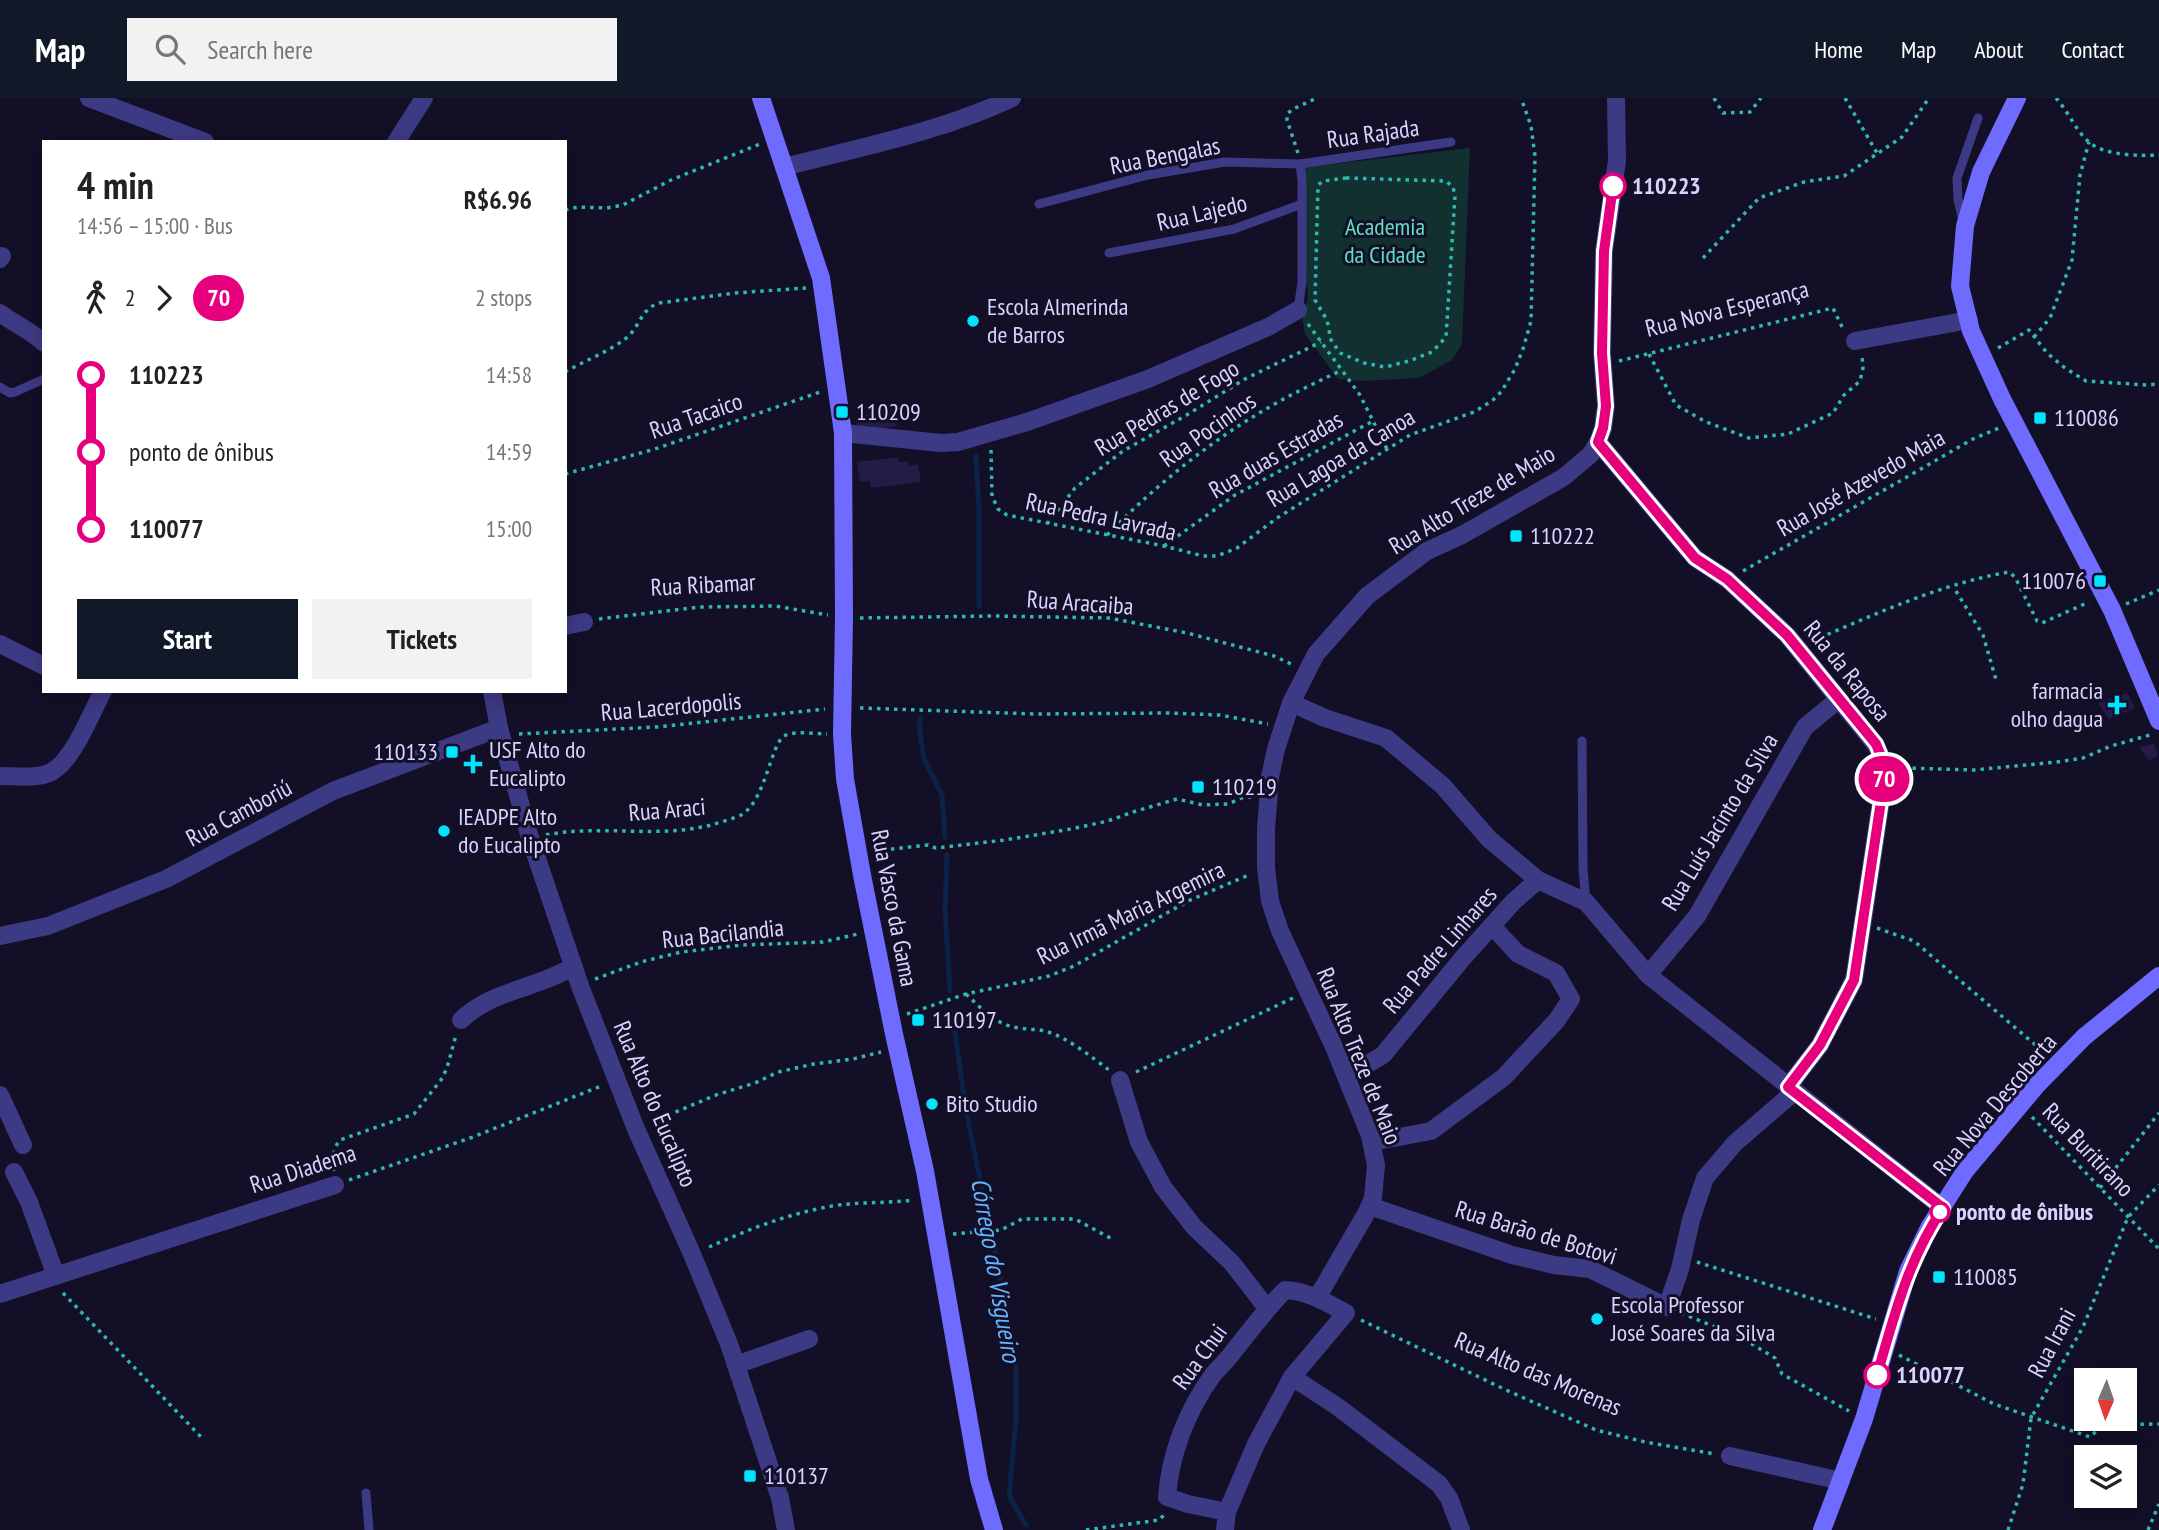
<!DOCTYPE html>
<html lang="en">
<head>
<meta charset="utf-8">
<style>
  :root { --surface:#fff; --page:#f2f2f2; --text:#222; --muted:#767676; --accent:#111827 }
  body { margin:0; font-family:"PT Sans Narrow",sans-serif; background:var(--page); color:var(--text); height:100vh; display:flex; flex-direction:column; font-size:26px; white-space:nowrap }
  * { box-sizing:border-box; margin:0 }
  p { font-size:23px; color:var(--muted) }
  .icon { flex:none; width:38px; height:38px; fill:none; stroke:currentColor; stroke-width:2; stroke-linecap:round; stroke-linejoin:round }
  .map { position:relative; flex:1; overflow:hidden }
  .drawer { position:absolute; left:42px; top:42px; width:525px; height:553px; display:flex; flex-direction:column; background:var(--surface); border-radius:0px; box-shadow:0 4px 18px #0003 }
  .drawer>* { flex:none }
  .badge { padding:0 14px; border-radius:23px; font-size:24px; line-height:46px }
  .needle { width:46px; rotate:182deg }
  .tools { position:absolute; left:2074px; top:1270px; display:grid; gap:14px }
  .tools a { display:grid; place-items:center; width:63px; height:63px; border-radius:0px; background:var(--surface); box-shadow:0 4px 18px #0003; font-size:35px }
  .map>.badge { position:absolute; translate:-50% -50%; box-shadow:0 0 0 4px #fff }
  .legs { display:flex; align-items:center; gap:10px; height:77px; padding:0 35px; font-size:23px }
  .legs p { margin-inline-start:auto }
  .headline { display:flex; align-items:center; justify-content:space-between; height:119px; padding:0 35px }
  h1 { font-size:38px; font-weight:700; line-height:52px }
  .primary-button { display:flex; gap:14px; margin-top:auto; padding:14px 35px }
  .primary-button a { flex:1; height:80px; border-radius:0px; background:var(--accent); color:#fff; font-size:28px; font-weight:700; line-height:80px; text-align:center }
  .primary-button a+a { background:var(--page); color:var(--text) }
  ul { padding:0 35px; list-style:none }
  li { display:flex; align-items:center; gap:24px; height:77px; font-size:26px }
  li i { display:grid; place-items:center; width:10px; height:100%; margin:0 9px; background:currentColor }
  li i::after { content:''; width:18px; height:18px; margin:-9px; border:5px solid; border-radius:50%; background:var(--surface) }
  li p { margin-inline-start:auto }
  li:first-child i { background:linear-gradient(#0000 50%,currentColor 0) }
  li:last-child i { background:linear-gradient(currentColor 50%,#0000 0) }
  header { display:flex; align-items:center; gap:42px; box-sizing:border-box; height:98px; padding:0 35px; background:var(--accent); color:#fff }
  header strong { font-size:33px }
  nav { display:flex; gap:38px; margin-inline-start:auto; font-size:24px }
  .search { width:490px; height:63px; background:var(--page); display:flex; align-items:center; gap:18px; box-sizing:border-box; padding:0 24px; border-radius:0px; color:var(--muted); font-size:26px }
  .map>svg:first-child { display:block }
</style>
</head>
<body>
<header>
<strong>Map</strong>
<div class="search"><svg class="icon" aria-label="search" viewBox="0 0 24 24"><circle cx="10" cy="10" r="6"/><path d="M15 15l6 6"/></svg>Search here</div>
<nav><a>Home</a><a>Map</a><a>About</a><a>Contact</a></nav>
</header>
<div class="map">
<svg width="2159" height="1432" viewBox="0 0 2159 1432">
  <rect width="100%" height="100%" fill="#130f26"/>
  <path fill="#12302f" d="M1470 50 1462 246 1452 262 1419 280 1362 283 1338 281 1305 236 1302 219 1308 200 1299 70Z"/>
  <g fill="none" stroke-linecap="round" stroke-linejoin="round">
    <g stroke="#0c2248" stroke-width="5">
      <path d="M976 358 979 411V508"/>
      <path d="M921 620 919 627 924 661 942 697 945 739"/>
      <path d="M947 757 945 812 950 893"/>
      <path d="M952 914 966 1013 1016 1257V1322L1009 1398 1026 1427"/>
    </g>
  </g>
  <g fill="#241b47">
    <path d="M894 311 897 328 858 335 855 319Z"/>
    <path d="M898 359 899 364 908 363V368L918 366 921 384 871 390 870 383 860 384 857 364Z"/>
    <path d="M2127 595 2135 610 2109 621 2098 605Z"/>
    <path d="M2154 646 2158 658 2149 663 2139 649Z"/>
  </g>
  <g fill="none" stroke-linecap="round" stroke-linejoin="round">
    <g stroke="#2fb8b0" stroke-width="3.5" stroke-dasharray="3.5 5" stroke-linecap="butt">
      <path d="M1714 0 1723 15 1750 14 1761 0"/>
      <path d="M1845 0 1877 55"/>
      <path d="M2056 0C2068 13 2076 33 2089 44 2105 58 2140 58 2159 57"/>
      <path d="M1298 55 1287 22V16L1293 11 1317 0"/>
      <path d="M1346 80 1446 83 1453 89 1455 98 1446 239 1432 254 1409 263 1385 269 1364 265 1340 255 1331 242 1327 222 1315 202 1318 87 1323 83Z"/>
      <path d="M565 112 578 109 607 110 623 107 671 82 760 46"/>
      <path d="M1703 160 1759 100 1804 84 1844 78 1902 39 1929 0"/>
      <path d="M1308 226 1360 297 1387 351"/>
      <path d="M2034 239 2050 220 2072 162 2080 77 2089 44"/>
      <path d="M1998 250 2029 232 2047 255 2065 270 2086 283 2147 287 2159 286"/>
      <path d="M1649 256 1676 307 1706 324 1749 340 1788 336 1833 315 1844 297 1860 283 1863 270 1862 258"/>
      <path d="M1619 263 1833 210 1843 231"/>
      <path d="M565 274C584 263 608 254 625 241 640 230 640 211 659 205L735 195 806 190"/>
      <path d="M991 352 992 398 998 411 1007 417 1164 448 1203 458H1217L1237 450 1277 420 1410 337 1474 314 1492 303 1501 294 1515 271 1523 251 1531 223 1535 58 1531 28 1521 0"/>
      <path d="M565 376 655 351 820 294"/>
      <path d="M1047 426 1075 390 1123 353 1185 318 1245 281 1321 244"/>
      <path d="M1107 437C1152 391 1205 347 1261 314 1287 298 1315 285 1342 272"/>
      <path d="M1164 448 1235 397 1373 323"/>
      <path d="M1743 473 1973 341 1999 330"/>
      <path d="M1956 493 1983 537 1997 585"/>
      <path d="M2126 506 2159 492"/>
      <path d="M860 520 994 518 1109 520 1187 535 1274 558 1291 566"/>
      <path d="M599 521 700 509 775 508 828 517"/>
      <path d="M1812 543C1876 516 1940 486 2009 474L2015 479 2037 523 2042 525 2089 504"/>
      <path d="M860 610 1035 616 1169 615 1220 617 1268 626"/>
      <path d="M519 636 657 629 825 611"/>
      <path d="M1904 670 1974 672 2057 664 2083 660 2111 648 2150 637"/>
      <path d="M546 737C600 726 657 741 711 727 721 724 733 721 741 717 765 704 771 646 784 638 796 632 815 636 827 636"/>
      <path d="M874 753 928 747 936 750 1005 742 1071 731 1108 723 1133 714 1177 701 1203 707 1228 706 1244 699H1252"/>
      <path d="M1877 830 1914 843 2046 956"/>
      <path d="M595 881 641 864 681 854 742 847 823 844 858 836"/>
      <path d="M966 896C980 909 992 923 1010 928 1022 932 1036 930 1048 934 1068 940 1093 960 1109 972"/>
      <path d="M907 916 966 896 1049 878 1074 868 1188 803 1251 776"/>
      <path d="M1136 974 1293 900"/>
      <path d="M2032 1019 2159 1151"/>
      <path d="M652 1024 716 997 755 985 778 974 814 966 853 961 881 954"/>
      <path d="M334 1073C332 1062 333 1050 340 1042L414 1016 441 982 447 970 456 937"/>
      <path d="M349 1082 473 1039 601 988"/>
      <path d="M2100 1090 2159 1015"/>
      <path d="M953 1136 1001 1132 1022 1121H1075L1114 1142"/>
      <path d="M709 1149C745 1133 782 1118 822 1110 852 1103 883 1106 914 1102"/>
      <path d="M1697 1164 1876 1221"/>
      <path d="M63 1195 202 1340"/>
      <path d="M1681 1215 1742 1240 1775 1260 1782 1276 1849 1313"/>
      <path d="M1361 1222 1506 1292 1596 1332 1645 1344 1715 1356"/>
      <path d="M1899 1257 1994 1306 2090 1339 2103 1327 2159 1326"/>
      <path d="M1086 1432 1159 1422 1165 1416"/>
      <path d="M2008 1432 2023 1386 2031 1320 2083 1229 2128 1119 2159 1087"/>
      <path d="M2148 1432 2159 1406"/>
    </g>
    <g stroke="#3d3a85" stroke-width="9">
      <path d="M1039 106 1148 77 1225 64 1300 66 1451 44"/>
      <path d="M1963 123 1958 102 1957 80 1978 20"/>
      <path d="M1109 155 1234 131 1302 106"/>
      <path d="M1298 212 1302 184V82L1300 66"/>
      <path d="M0 289 10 295 15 294 44 281"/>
      <path d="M1582 643 1583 771 1586 804"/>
      <path d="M366 1395 369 1432"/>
    </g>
    <g stroke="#3d3a85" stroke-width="18">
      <path d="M89 0 205 44"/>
      <path d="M396 44 424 0"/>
      <path d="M784 69C861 49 940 34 1012 0"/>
      <path d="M0 161 2 158"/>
      <path d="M0 215C14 226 30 232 44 245"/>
      <path d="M1855 243 1969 222"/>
      <path d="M843 335 941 345 958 344 1027 324 1148 281 1268 229 1298 212"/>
      <path d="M1598 344 1695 460 1727 481 1787 537 1876 647 1886 670 1854 882 1820 947 1788 989"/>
      <path d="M565 528 584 524"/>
      <path d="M0 546 44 568"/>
      <path d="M492 593 499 630 530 740 580 888 636 1031 692 1156 729 1246 780 1400 786 1432"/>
      <path d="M1291 605 1325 620 1386 640 1443 688 1489 741 1538 782 1586 804 1648 877 1943 1110"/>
      <path d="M0 678C15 678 35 681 49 675 72 666 91 615 103 593"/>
      <path d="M0 838 48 828 166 781 333 693 499 630"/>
      <path d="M1648 877 1697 818 1805 629 1839 601"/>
      <path d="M461 922C484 900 510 895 539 884 551 880 563 874 574 869"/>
      <path d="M1346 979 1383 957 1462 861 1513 804 1538 782"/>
      <path d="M1120 982 1139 1044 1163 1089 1194 1129 1232 1165 1267 1210"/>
      <path d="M0 997 23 1047"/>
      <path d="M1372 1044 1431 1033 1504 979 1557 922 1571 901 1556 875 1518 856 1492 828"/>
      <path d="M14 1074 29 1104 56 1178"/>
      <path d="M1370 1108 1512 1157 1554 1167 1590 1171 1667 1209 1680 1171 1691 1122 1705 1080 1735 1045 1794 994"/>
      <path d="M0 1196 335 1087"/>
      <path d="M1317 1200 1367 1114 1373 1100 1376 1067 1370 1038 1334 949 1280 833 1270 803 1266 770V731L1270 679 1276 651 1291 605 1316 556 1367 498 1427 453 1462 437 1564 379 1591 356 1598 344 1603 330 1606 308 1602 255 1604 153 1617 63 1616 0"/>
      <path d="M736 1267 809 1241"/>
      <path d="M1292 1279 1338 1309 1439 1386 1449 1400 1461 1432"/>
      <path d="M1730 1358 1841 1383"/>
      <path d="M1225 1432 1227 1414 1256 1346 1292 1279 1346 1215C1327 1205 1308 1193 1285 1192 1266 1211 1250 1233 1233 1254 1227 1263 1218 1270 1212 1278 1187 1313 1170 1356 1167 1399L1188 1406 1227 1414"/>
    </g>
    <g stroke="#6f6bff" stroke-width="18">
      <path d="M761 0 821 180 843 335 844 520 842 636 845 681 862 777 894 936 925 1073 979 1381 994 1432"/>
      <path d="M2017 0 1981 74 1965 128 1960 188 1971 233 2002 301 2112 512 2159 623"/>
      <path d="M1822 1432 1864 1321 1908 1173 1930 1128 1965 1073 2037 987 2084 939 2159 878"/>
    </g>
  </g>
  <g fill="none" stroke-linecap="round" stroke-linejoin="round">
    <g stroke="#fff" stroke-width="16">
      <path id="line-1" d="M1613 88 1604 153 1602 255 1606 308 1603 330 1598 344 1695 460 1727 481 1787 537 1876 646 1886 670 1854 882 1820 947 1788 989 1943 1110C1907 1164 1895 1216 1877 1277"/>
    </g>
    <use href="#line-1" stroke="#e6007e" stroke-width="10"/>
  </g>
  <g fill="#fff" stroke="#e6007e" stroke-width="3.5">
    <circle cx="1613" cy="88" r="12"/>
    <circle cx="1940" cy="1114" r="9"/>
    <circle cx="1877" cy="1277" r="12"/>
  </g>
  <g fill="#00e5ff" stroke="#130f26" stroke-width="2.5">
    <circle cx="973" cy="223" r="7"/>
    <rect x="835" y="307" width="14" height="14" rx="3.5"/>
    <rect x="2033" y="313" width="14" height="14" rx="3.5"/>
    <rect x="1509" y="431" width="14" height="14" rx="3.5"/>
    <rect x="2093" y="476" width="14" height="14" rx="3.5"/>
    <path d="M2113.5 596.5h7v7h7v7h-7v7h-7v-7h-7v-7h7z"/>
    <rect x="445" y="647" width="14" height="14" rx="3.5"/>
    <path d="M469.5 655.5h7v7h7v7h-7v7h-7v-7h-7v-7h7z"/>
    <rect x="1191" y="682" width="14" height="14" rx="3.5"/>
    <circle cx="444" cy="733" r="7"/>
    <rect x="911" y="915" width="14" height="14" rx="3.5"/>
    <circle cx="932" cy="1006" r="7"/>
    <rect x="1932" y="1172" width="14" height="14" rx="3.5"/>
    <circle cx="1597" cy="1221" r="7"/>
    <rect x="743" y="1371" width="14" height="14" rx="3.5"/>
  </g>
  <g text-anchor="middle" stroke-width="6" stroke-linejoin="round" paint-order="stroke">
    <g font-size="24" fill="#d9d4ff" stroke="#130f26">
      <text transform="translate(1373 36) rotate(-8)" y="8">Rua Rajada</text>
      <text transform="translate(1165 58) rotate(-11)" y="8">Rua Bengalas</text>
      <text transform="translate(1202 115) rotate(-13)" y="8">Rua Lajedo</text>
      <text transform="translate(1727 211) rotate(-14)" y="8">Rua Nova Esperança</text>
      <text transform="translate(1167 310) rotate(-31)" y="8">Rua Pedras de Fogo</text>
      <text transform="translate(696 318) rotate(-19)" y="8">Rua Tacaico</text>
      <text transform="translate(1208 332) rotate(-35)" y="8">Rua Pocinhos</text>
      <text transform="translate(1276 357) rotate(-30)" y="8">Rua duas Estradas</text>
      <text transform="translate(1341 360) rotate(-31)" y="8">Rua Lagoa da Canoa</text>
      <text transform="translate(1861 385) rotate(-30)" y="8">Rua José Azevedo Maia</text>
      <text transform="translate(1472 402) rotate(-31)" y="8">Rua Alto Treze de Maio</text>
      <text transform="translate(1101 419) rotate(12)" y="8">Rua Pedra Lavrada</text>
      <text transform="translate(703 487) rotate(-3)" y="8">Rua Ribamar</text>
      <text transform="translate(1080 505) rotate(4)" y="8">Rua Aracaiba</text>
      <text transform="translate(1847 573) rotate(51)" y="8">Rua da Raposa</text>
      <text transform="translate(671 609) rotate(-5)" y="8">Rua Lacerdopolis</text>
      <text transform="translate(667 712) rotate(-5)" y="8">Rua Araci</text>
      <text transform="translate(239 715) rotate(-28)" y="8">Rua Camboriú</text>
      <text transform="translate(1720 724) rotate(-59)" y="8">Rua Luís Jacinto da Silva</text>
      <text transform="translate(894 810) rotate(79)" y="8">Rua Vasco da Gama</text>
      <text transform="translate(1131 815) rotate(-26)" y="8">Rua Irmã Maria Argemira</text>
      <text transform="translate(723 836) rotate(-6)" y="8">Rua Bacilandia</text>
      <text transform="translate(1440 852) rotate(-49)" y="8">Rua Padre Linhares</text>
      <text transform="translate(1359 958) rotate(68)" y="8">Rua Alto Treze de Maio</text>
      <text transform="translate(655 1006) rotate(67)" y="8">Rua Alto do Eucalipto</text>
      <text transform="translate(1995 1007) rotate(-50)" y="8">Rua Nova Descoberta</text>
      <text transform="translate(2088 1052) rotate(46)" y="8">Rua Buritirano</text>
      <text transform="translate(303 1071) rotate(-18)" y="8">Rua Diadema</text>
      <text transform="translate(1536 1135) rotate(17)" y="8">Rua Barão de Botovi</text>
      <text transform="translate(2052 1245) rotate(-62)" y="8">Rua Irani</text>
      <text transform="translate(1200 1259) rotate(-54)" y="8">Rua Chui</text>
      <text transform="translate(1538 1276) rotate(23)" y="8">Rua Alto das Morenas</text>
    </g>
    <g font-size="24" font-weight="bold" fill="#d9d4ff" stroke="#130f26" text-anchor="start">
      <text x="1632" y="96">110223</text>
      <text x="1956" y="1122">ponto de ônibus</text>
      <text x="1896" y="1285">110077</text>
    </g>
    <g font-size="24" fill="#5fe0c0" stroke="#130f26">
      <text x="1385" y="137">Academia<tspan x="1385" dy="28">da Cidade</tspan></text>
    </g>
    <g font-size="24" fill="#d9d4ff" stroke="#130f26" text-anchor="start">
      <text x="987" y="217">Escola Almerinda<tspan x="987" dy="28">de Barros</tspan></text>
      <text x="856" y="322">110209</text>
      <text x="2054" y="328">110086</text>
      <text x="1530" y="446">110222</text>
      <text x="2086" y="491" text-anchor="end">110076</text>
      <text x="2103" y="601" text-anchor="end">farmacia<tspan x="2103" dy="28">olho dagua</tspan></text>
      <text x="489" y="660">USF Alto do<tspan x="489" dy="28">Eucalipto</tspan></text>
      <text x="438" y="662" text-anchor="end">110133</text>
      <text x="1212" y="697">110219</text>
      <text x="458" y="727">IEADPE Alto<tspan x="458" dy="28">do Eucalipto</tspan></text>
      <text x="932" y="930">110197</text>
      <text x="946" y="1014">Bito Studio</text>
      <text x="1953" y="1187">110085</text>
      <text x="1611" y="1215">Escola Professor<tspan x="1611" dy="28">José Soares da Silva</tspan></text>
      <text x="764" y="1386">110137</text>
    </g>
    <g font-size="26" font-style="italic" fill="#62b6ff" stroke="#130f26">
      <text transform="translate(996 1172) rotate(80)" y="9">Córrego do Visgueiro</text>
    </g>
  </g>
</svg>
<div class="tools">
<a><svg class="needle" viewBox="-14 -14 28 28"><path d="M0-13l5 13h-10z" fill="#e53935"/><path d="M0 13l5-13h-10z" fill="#767676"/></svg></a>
<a><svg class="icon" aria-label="layers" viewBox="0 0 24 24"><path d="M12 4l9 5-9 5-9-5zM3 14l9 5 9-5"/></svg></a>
</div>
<b class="badge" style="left:1884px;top:681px;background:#e6007e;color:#fff">70</b>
<section class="drawer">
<div class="headline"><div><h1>4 min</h1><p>14:56 – 15:00 · Bus</p></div><b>R$6.96</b></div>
<div class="legs"><svg class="icon" aria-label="walk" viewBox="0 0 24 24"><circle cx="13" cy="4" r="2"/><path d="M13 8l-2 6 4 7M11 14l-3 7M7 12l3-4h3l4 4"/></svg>2<svg class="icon" aria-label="forward" viewBox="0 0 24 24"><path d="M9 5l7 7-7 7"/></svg><b class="badge" style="background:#e6007e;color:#fff">70</b><p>2 stops</p></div>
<ul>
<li><i style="color:#e6007e"></i><b>110223</b><p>14:58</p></li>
<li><i style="color:#e6007e"></i><span>ponto de ônibus</span><p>14:59</p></li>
<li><i style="color:#e6007e"></i><b>110077</b><p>15:00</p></li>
</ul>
<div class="primary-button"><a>Start</a><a>Tickets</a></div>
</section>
</div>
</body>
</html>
